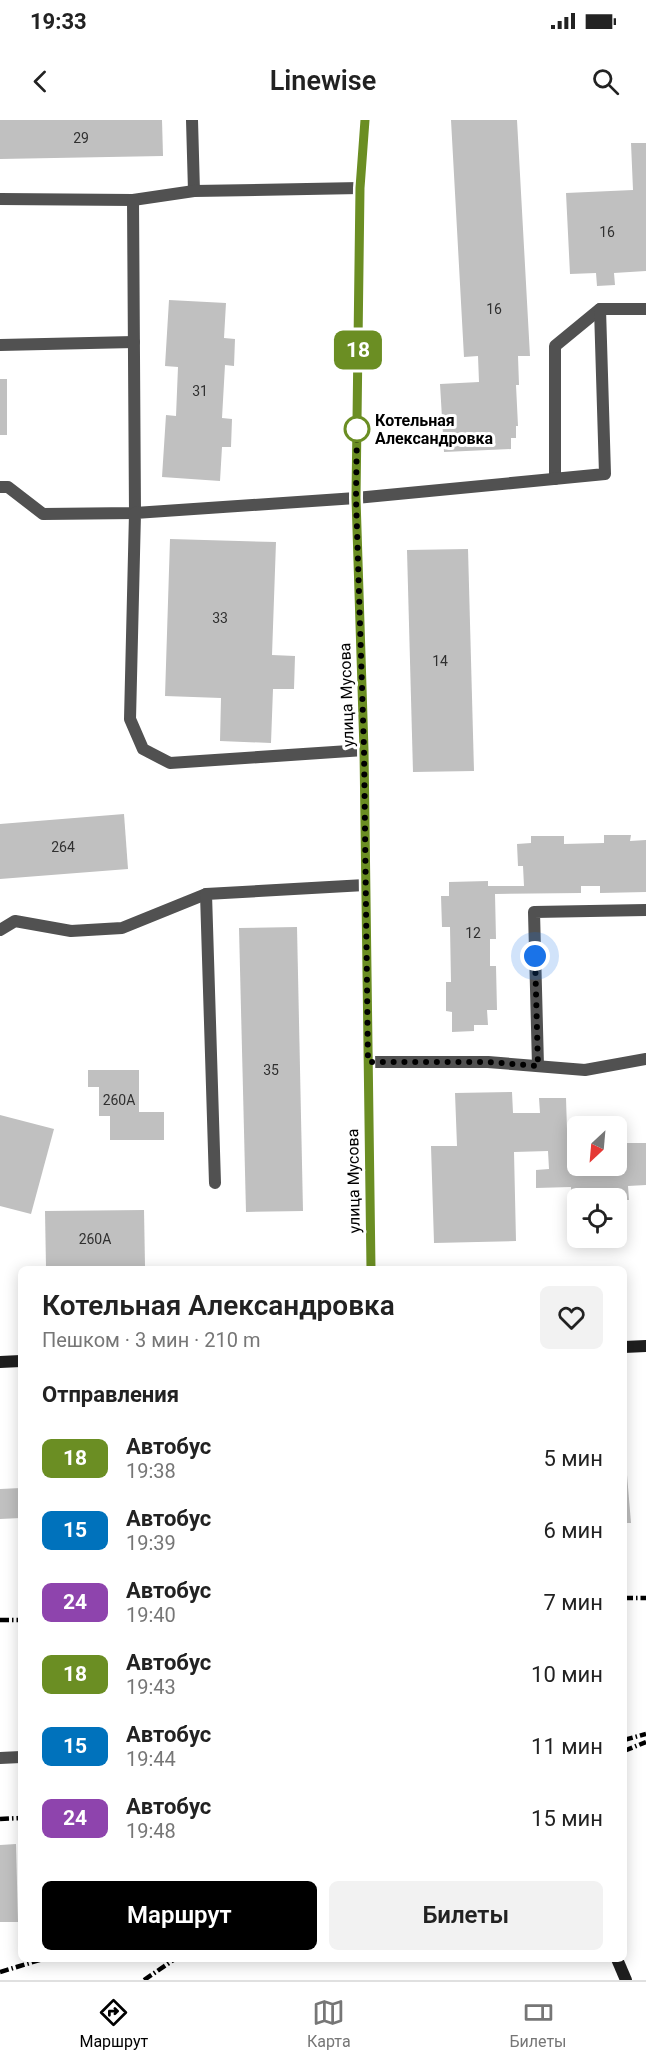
<!DOCTYPE html>
<html lang="ru">
<head>
<meta charset="utf-8">
<style>
  :root { --surface:#fff; --page:#f2f2f2; --text:#222; --muted:#767676; --line:#e0e0e0; --accent:#000 }
  body { margin:0; font-family:Roboto,sans-serif; background:var(--page); color:var(--text); height:100vh; display:flex; flex-direction:column; font-size:22px; white-space:nowrap }
  * { box-sizing:border-box; margin:0 }
  p { font-size:20px; color:var(--muted) }
  .icon { flex:none; width:33px; height:33px; fill:none; stroke:currentColor; stroke-width:2; stroke-linecap:round; stroke-linejoin:round }
  .map { position:relative; flex:1; overflow:hidden }
  .drawer { position:absolute; left:18px; top:1146px; width:609px; height:696px; display:flex; flex-direction:column; background:var(--surface); border-radius:9px; box-shadow:0 3px 15px #0003 }
  .drawer>* { flex:none }
  .badge { padding:0 12px; border-radius:9px; font-size:21px; line-height:39px }
  .needle { width:39px; rotate:206deg }
  .tools { position:absolute; left:567px; top:996px; display:grid; gap:12px }
  .tools a { display:grid; place-items:center; width:60px; height:60px; border-radius:9px; background:var(--surface); box-shadow:0 3px 15px #0003; font-size:30px }
  .you { position:absolute; width:30px; height:30px; margin:-15px; border:4px solid #fff; border-radius:50%; background:#1a73e8; box-shadow:0 0 0 9px #1a73e833 }
  .map>.badge { position:absolute; translate:-50% -50%; box-shadow:0 0 0 3px #fff }
  h2 { padding:0 24px; font-size:22px; line-height:54px }
  .round { display:grid; place-items:center; flex:none; width:63px; height:63px; border-radius:9px; background:var(--page) }
  .head { display:flex; align-items:center; justify-content:space-between; height:102px; padding:0 24px }
  h1 { font-size:28px; font-weight:600; line-height:45px }
  .action { display:flex; gap:12px; margin-top:auto; padding:12px 24px }
  .action a { flex:1; height:69px; border-radius:9px; background:var(--accent); color:#fff; font-size:24px; font-weight:600; line-height:69px; text-align:center }
  .action a+a { background:var(--page); color:var(--text) }
  ul { padding:0; list-style:none }
  li { display:flex; align-items:center; gap:18px; height:72px; padding:0 24px }
  li div { flex:1 }
  li b { display:block; font-size:22px }
  li em { font-style:normal }
  li .badge { min-width:66px; font-weight:700; text-align:center }
  .status { display:flex; justify-content:space-between; align-items:center; height:42px; padding:0 30px; background:var(--surface); direction:ltr }
  .status svg { height:16px; fill:currentColor }
  header { display:flex; justify-content:space-between; align-items:center; height:78px; padding:0 24px; background:var(--surface); font-size:27px; font-weight:600 }
  .tab-bar { display:flex; justify-content:space-around; align-items:center; height:84px; border-top:2px solid var(--line); background:var(--surface); font-size:16px; color:var(--muted) }
  .tab-bar a { display:grid; justify-items:center; gap:3px }
  .tab-bar .on { color:var(--accent) }
  .map>svg:first-child { display:block }
</style>
</head>
<body>
<div class="status"><b>19:33</b><svg viewBox="0 0 49 12"><path d="M0 12V9h3v3zM5 12V6h3v6zM10 12V3h3v9zM15 12V0h3v12zM26 1h20v11H26zM47 4h2v5h-2z"/></svg></div>
<header><svg class="icon" aria-label="back" viewBox="0 0 24 24"><path d="M15 5l-7 7 7 7"/></svg>Linewise<svg class="icon" aria-label="search" viewBox="0 0 24 24"><circle cx="10" cy="10" r="6"/><path d="M15 15l6 6"/></svg></header>
<div class="map">
<svg width="646" height="1860" viewBox="0 0 646 1860">
  <rect width="100%" height="100%" fill="#fff"/>
  <g fill="#c0c0c0">
    <path d="M0 0H162L163 36 0 39Z"/>
    <path d="M451 0H517L530 236H518L519 265H516L518 306H516V318H511V329L444 332 440 264 479 262 478 236 464 237Z"/>
    <path d="M631 23H646V151L614 153 615 165 597 166 596 153 570 154 566 73 633 70Z"/>
    <path d="M169 180 226 183 224 218 235 219 234 246 225 245 222 298 232 299 231 327H222L220 361 162 357 166 295 176 296 178 247 165 246Z"/>
    <rect x="0" y="259" width="7" height="56"/>
    <path d="M170 419 276 422 272 535 295 536 294 569H273L271 623 220 621 221 578 165 576Z"/>
    <path d="M468 429 474 651 413 652 407 430Z"/>
    <path d="M124 694 128 749 0 759V704Z"/>
    <path d="M604 715H631L630 721 646 720V772L600 773V766H581V773L495 774 496 819H490V846H496L497 890H487L488 905H474V911L452 912V892L446 891V862H451L450 807H442L441 776H449V762L488 761V766H524L523 746H518L517 724 531 723V716H564V724L604 723Z"/>
    <path d="M297 807 303 1091 246 1092 239 808Z"/>
    <path d="M88 950H139V992H164V1020H110V996H99V967H88Z"/>
    <path d="M512 972 513 993H540L539 978H566L567 1009H578V1046H616V1008H623V1023H646V1065L628 1066 629 1080 578 1078V1082H572L571 1067 536 1068V1050L549 1049 548 1031 514 1032 516 1121 434 1123 431 1026H457L455 973Z"/>
    <path d="M0 995 54 1009 31 1094 0 1086Z"/>
    <path d="M144 1090 145 1146 46 1147 45 1091Z"/>
    <path d="M624 1343H626L631 1403H624Z"/>
    <path d="M21 1368V1398L0 1399V1369Z"/>
    <path d="M16 1724 18 1802H0V1725Z"/>
  </g>
  <g fill="none" stroke-linecap="round" stroke-linejoin="round">
    <g stroke="#515151" stroke-width="12">
      <path d="M192 0 194 71"/>
      <path d="M0 79 133 80 194 71 360 68"/>
      <path d="M0 225 134 222"/>
      <path d="M555 359V226L600 189"/>
      <path d="M0 367H8L43 394 135 393 133 80"/>
      <path d="M364 630 170 643 143 629 130 599 135 393 356 378 605 354 600 189H646"/>
      <path d="M0 810 15 801 71 811 122 808 206 774"/>
      <path d="M368 942H488L585 950 646 939"/>
      <path d="M538 946 534 792 646 790"/>
      <path d="M215 1063 206 774 365 765"/>
    </g>
    <g stroke="#515151" stroke-width="12">
      <path d="M365 0 360 68 356 378 364 630 371 1149"/>
      <path d="M0 1638 21 1637"/>
    </g>
    <g stroke="#1e1e1e" stroke-width="12">
      <path d="M624 1227 646 1226"/>
      <path d="M0 1242 21 1241"/>
      <path d="M617 1839 626 1860"/>
    </g>
    <g stroke="#000" stroke-width="4.5" stroke-dasharray="9 3 1.5 3" stroke-linecap="butt">
      <path d="M624 1478H646"/>
      <path d="M0 1500H21"/>
      <path d="M624 1620 646 1614"/>
      <path d="M624 1631 646 1622"/>
      <path d="M0 1699 21 1698"/>
      <path d="M0 1852 43 1839"/>
      <path d="M144 1860 175 1839"/>
    </g>
  </g>
  <g fill="none" stroke-linecap="round" stroke-linejoin="round">
    <g stroke="#fff" stroke-width="14">
      <path id="line" d="M365 0 360 68 356 378 364 630 371 1149"/>
    </g>
    <use href="#line" stroke="#6b8e23" stroke-width="9"/>
    <path stroke="#000" stroke-width="6" stroke-dasharray="0 10.8" d="M357 309 356 378 364 630 368 942H488L538 946 535 836"/>
  </g>
  <circle fill="#fff" stroke="#6b8e23" stroke-width="3" cx="357" cy="309" r="12"/>
  <g text-anchor="middle" stroke-width="6" stroke-linejoin="round" paint-order="stroke">
    <g font-size="14" fill="#303030">
      <text x="81" y="23">29</text>
      <text x="607" y="117">16</text>
      <text x="494" y="194">16</text>
      <text x="200" y="276">31</text>
      <text x="220" y="503">33</text>
      <text x="440" y="546">14</text>
      <text x="63" y="732">264</text>
      <text x="473" y="818">12</text>
      <text x="271" y="955">35</text>
      <text x="119" y="985">260А</text>
      <text x="95" y="1124">260А</text>
    </g>
    <g font-size="16" font-weight="bold" fill="#000" stroke="#fff" text-anchor="start">
      <text x="375" y="306">Котельная<tspan x="375" dy="18">Александровка</tspan></text>
    </g>
    <g font-size="16" fill="#000" stroke="#fff">
      <text transform="translate(346 575) rotate(-92)" y="6">улица Мусова</text>
      <text transform="translate(353 1061) rotate(-91)" y="6">улица Мусова</text>
    </g>
  </g>
</svg>
<div class="tools">
<a><svg class="needle" viewBox="-14 -14 28 28"><path d="M0-13l5 13h-10z" fill="#e53935"/><path d="M0 13l5-13h-10z" fill="#767676"/></svg></a>
<a><svg class="icon" aria-label="locate" viewBox="0 0 24 24"><circle cx="12" cy="12" r="6"/><path d="M12 2v4M12 18v4M2 12h4M18 12h4"/></svg></a>
</div>
<div class="you" style="left:535px;top:836px"></div>
<b class="badge" style="left:358px;top:230px;background:#6b8e23;color:#fff">18</b>
<section class="drawer">
<div class="head"><div><h1>Котельная Александровка</h1><p>Пешком · 3 мин · 210 m</p></div><a class="round"><svg class="icon" aria-label="heart" viewBox="0 0 24 24"><path d="M12 20l-8-8c-3-5 5-10 8-4 3-6 11-1 8 4z"/></svg></a></div>
<h2>Отправления</h2>
<ul>
<li><span class="badge" style="background:#6b8e23;color:#fff">18</span><div><b>Автобус</b><p>19:38</p></div><em>5 мин</em></li>
<li><span class="badge" style="background:#0072bc;color:#fff">15</span><div><b>Автобус</b><p>19:39</p></div><em>6 мин</em></li>
<li><span class="badge" style="background:#8e44ad;color:#fff">24</span><div><b>Автобус</b><p>19:40</p></div><em>7 мин</em></li>
<li><span class="badge" style="background:#6b8e23;color:#fff">18</span><div><b>Автобус</b><p>19:43</p></div><em>10 мин</em></li>
<li><span class="badge" style="background:#0072bc;color:#fff">15</span><div><b>Автобус</b><p>19:44</p></div><em>11 мин</em></li>
<li><span class="badge" style="background:#8e44ad;color:#fff">24</span><div><b>Автобус</b><p>19:48</p></div><em>15 мин</em></li>
</ul>
<div class="action"><a>Маршрут</a><a>Билеты</a></div>
</section>
</div>
<nav class="tab-bar">
<a class="on"><svg class="icon" aria-label="directions" viewBox="0 0 24 24"><path d="M12 3l9 9-9 9-9-9zM9 14v-3h6M13 9l2 2-2 2"/></svg>Маршрут</a>
<a><svg class="icon" aria-label="map" viewBox="0 0 24 24"><path d="M3 6l6-2 6 2 6-2v14l-6 2-6-2-6 2zM9 4v14M15 6v14"/></svg>Карта</a>
<a><svg class="icon" aria-label="tickets" viewBox="0 0 24 24"><path d="M3 7h18v10H3zM15 7v10"/></svg>Билеты</a>
</nav>
</body>
</html>
